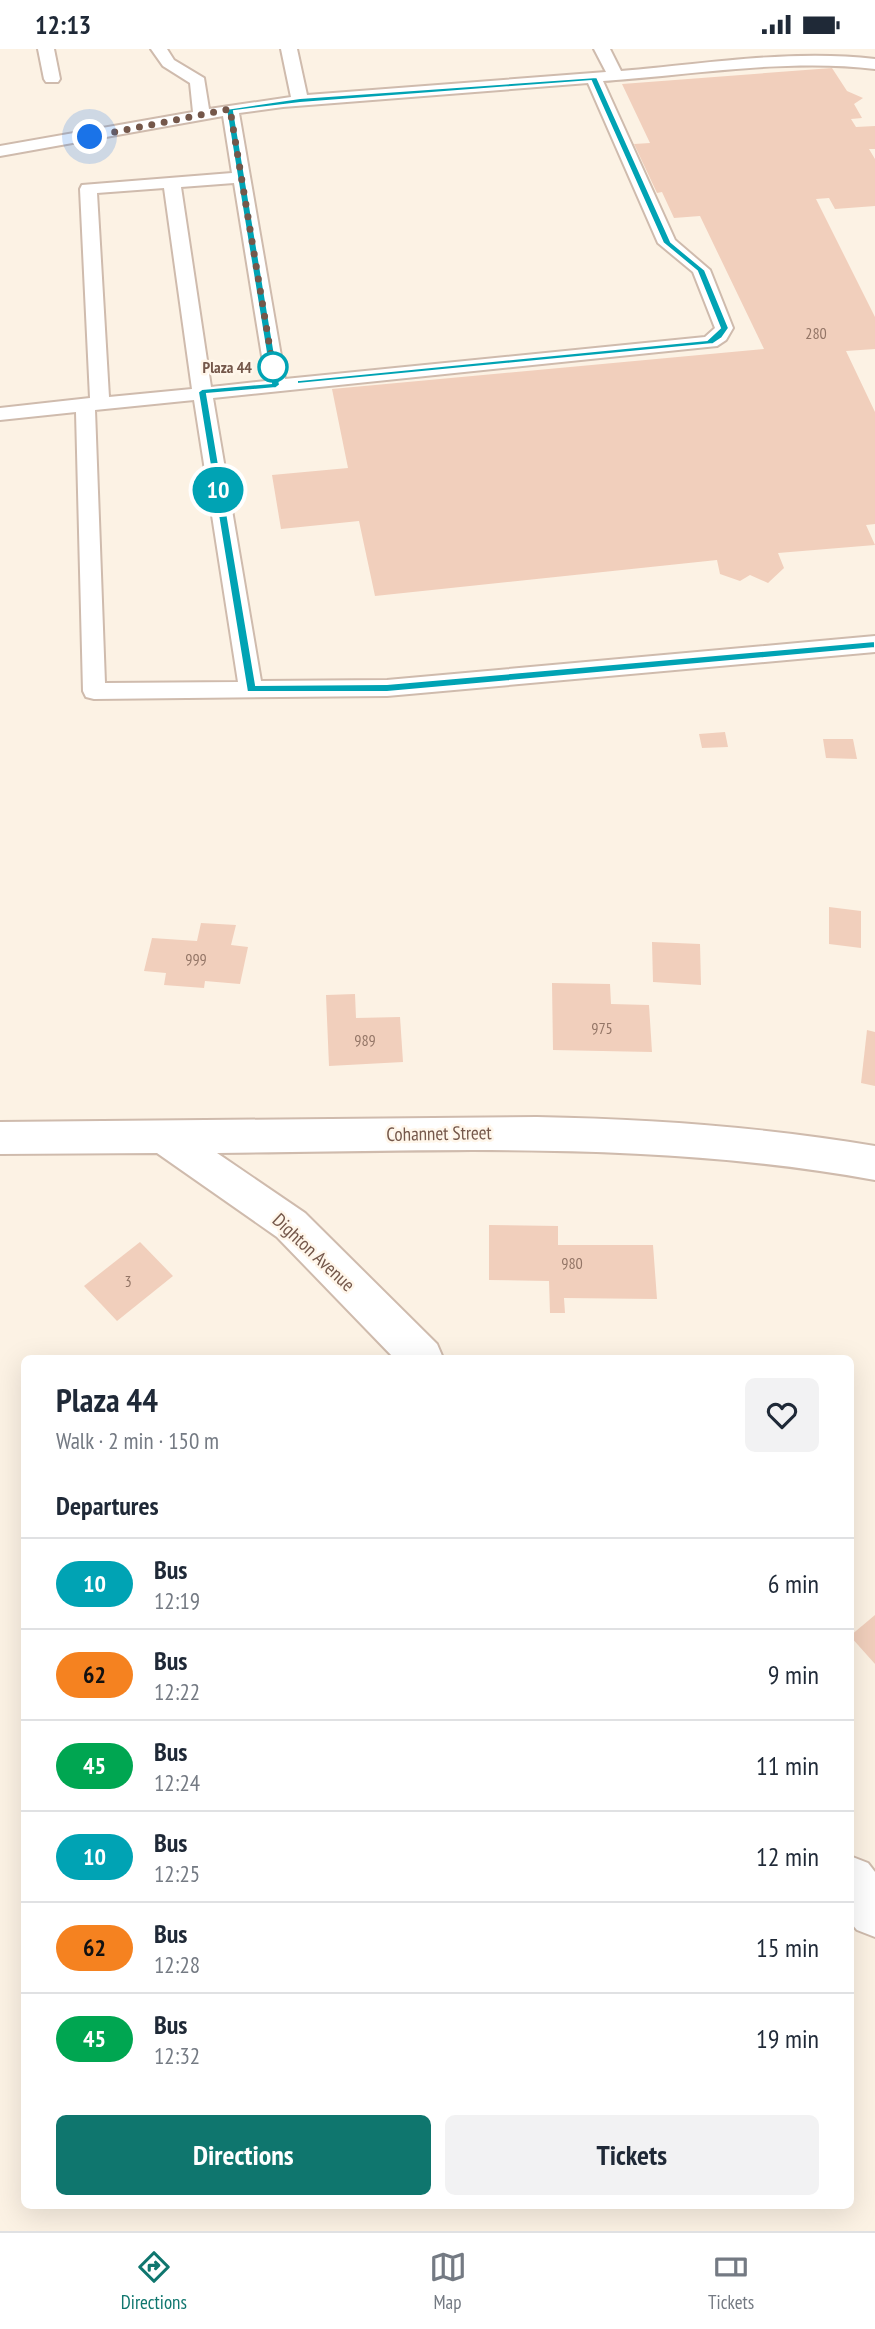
<!DOCTYPE html>
<html lang="en">
<head>
<meta charset="utf-8">
<style>
  :root { --surface:#fff; --page:#f2f2f3; --text:#1f2937; --muted:#747a83; --line:#e0e1e3; --accent:#0f766e }
  body { margin:0; font-family:"PT Sans Narrow",sans-serif; background:var(--page); color:var(--text); height:100vh; display:flex; flex-direction:column; font-size:26px; white-space:nowrap }
  * { box-sizing:border-box; margin:0 }
  p { font-size:23px; color:var(--muted) }
  .icon { flex:none; width:38px; height:38px; fill:none; stroke:currentColor; stroke-width:2; stroke-linecap:round; stroke-linejoin:round }
  .map { position:relative; flex:1; overflow:hidden }
  .sheet { position:absolute; left:21px; top:1306px; width:833px; height:854px; display:flex; flex-direction:column; background:var(--surface); border-radius:10px; box-shadow:0 7px 28px #0002 }
  .sheet>* { flex:none }
  .badge { padding:0 14px; border-radius:23px; font-size:24px; line-height:46px }
  .you { position:absolute; width:35px; height:35px; margin:-18px; border:5px solid #fff; border-radius:50%; background:#1a73e8; box-shadow:0 0 0 10px #1a73e833 }
  .map>.badge { position:absolute; translate:-50% -50%; box-shadow:0 0 0 4px #fff }
  h2 { padding:0 35px; font-size:26px; line-height:63px }
  .round { display:grid; place-items:center; flex:none; width:74px; height:74px; border-radius:10px; background:var(--page) }
  .overview { display:flex; align-items:center; justify-content:space-between; height:119px; padding:0 35px }
  h1 { font-size:33px; font-weight:600; line-height:52px }
  .button { display:flex; gap:14px; margin-top:auto; padding:14px 35px }
  .button a { flex:1; height:80px; border-radius:10px; background:var(--accent); color:#fff; font-size:28px; font-weight:600; line-height:80px; text-align:center }
  .button a+a { background:var(--page); color:var(--text) }
  ul { padding:0; list-style:none }
  li { display:flex; align-items:center; gap:21px; height:91px; padding:0 35px; border-top:2px solid var(--line) }
  li div { flex:1 }
  li b { display:block; font-size:26px }
  li em { font-style:normal }
  li .badge { min-width:77px; font-weight:700; text-align:center }
  .status { display:flex; justify-content:space-between; align-items:center; height:49px; padding:0 35px; background:var(--surface); direction:ltr }
  .status svg { height:19px; fill:currentColor }
  .tab-bar { display:flex; justify-content:space-around; align-items:center; height:98px; border-top:2px solid var(--line); background:var(--surface); font-size:19px; color:var(--muted) }
  .tab-bar a { display:grid; justify-items:center; gap:4px }
  .tab-bar .active { color:var(--accent) }
  .map>svg:first-child { display:block }
</style>
</head>
<body>
<div class="status"><b>12:13</b><svg viewBox="0 0 49 12"><path d="M0 12V9h3v3zM5 12V6h3v6zM10 12V3h3v9zM15 12V0h3v12zM26 1h20v11H26zM47 4h2v5h-2z"/></svg></div>
<div class="map">
<svg width="875" height="2182" viewBox="0 0 875 2182">
  <rect width="100%" height="100%" fill="#fcf2e4"/>
  <g fill="#f1cfbc">
    <path d="M832 19 847 42 863 49 854 55 862 69 851 70 856 78 875 77V100H869L875 110V157L835 160 829 149 816 150 875 268V300L846 302 875 363V475L866 476 875 496 778 504 784 519 768 534 750 526 740 532 720 525 717 511 375 547 359 472 281 480 272 426 348 419 332 340 764 300 700 167 674 169 662 143 657 144 634 95 650 94 622 35Z"/>
    <path d="M725 683 728 698 702 699 699 685Z"/>
    <path d="M823 690H853L857 710 826 709Z"/>
    <path d="M829 858 861 862V899L829 895Z"/>
    <path d="M201 874 236 876 231 896 248 898 240 935 205 932 204 939 164 936 166 924 144 922 152 889 197 892Z"/>
    <path d="M652 893 700 895 701 936 653 933Z"/>
    <path d="M552 934 610 935 611 955 649 956 652 1003 553 1001Z"/>
    <path d="M355 945 356 969 400 968 403 1013 329 1017 326 946Z"/>
    <path d="M867 981 875 983V1037L861 1034Z"/>
    <path d="M489 1176 558 1177V1196H653L657 1250 564 1249 565 1264H550L549 1232 489 1231Z"/>
    <path d="M140 1193 173 1227 117 1272 84 1237Z"/>
    <path d="M875 1566V1615L850 1587Z"/>
  </g>
  <g fill="none" stroke-linecap="round" stroke-linejoin="round">
    <g stroke="#cfbbad" stroke-width="4">
      <g id="lane">
        <path d="M38 0H54L60 30 58 33H46L44 30Z"/>
        <path d="M151 0H167L174 11 204 29 209 60 291 48 281 0H297L307 46 606 23 594 0H610L621 22C704 15 792 0 875 10V20C790 9 689 26 603 32L675 191 710 221 733 279 726 291 717 297 213 349 261 632 387 631 875 587V603L387 647 94 650 86 648 83 642 76 363 0 371V359L90 349 80 140 82 136 232 124 223 67 0 107V97L193 63 190 34 163 17ZM588 34 658 194 693 223 715 279 705 288 285 330 239 64 283 58ZM234 134 266 332 211 338 181 138ZM164 139 192 340 109 348 97 144ZM194 351 238 633 105 634 95 361Z"/>
      </g>
    </g>
    <g stroke="#cfbbad" stroke-width="4">
      <g id="street">
        <path d="M537 1068C651 1070 763 1078 875 1097V1131C656 1091 439 1102 217 1104L305 1164 437 1295 443 1309H394L277 1188 157 1104 0 1105V1073Z"/>
        <path d="M850 1807 868 1814 875 1823V1888L857 1881 850 1873Z"/>
      </g>
    </g>
    <use href="#lane" fill="#fff" fill-rule="evenodd"/>
    <use href="#street" fill="#fff" fill-rule="evenodd"/>
  </g>
  <path fill="#00a3b4" stroke="#fff" stroke-width="2" d="M597 28 671 193 705 221 729 279 722 289 713 295 297 335V331H300L707 291 720 279 697 222 663 194 591 32 300 54 234 62 280 336 276 339 207 345 256 636 387 635 875 592V599L387 643H247L198 343 202 340 271 334 226 60 300 49Z"/>
  <g fill="none" stroke-linecap="round" stroke-linejoin="round">
    <path stroke="#74574a" stroke-width="7" stroke-dasharray="0 12.6" d="M90 88 230 60 273 318"/>
  </g>
  <circle fill="#fff" stroke="#00a3b4" stroke-width="3.5" cx="273" cy="318" r="14"/>
  <g text-anchor="middle" stroke-width="5" stroke-linejoin="round" paint-order="stroke">
    <g font-size="16" fill="#937566">
      <text x="816" y="290">280</text>
      <text x="196" y="916">999</text>
      <text x="602" y="985">975</text>
      <text x="365" y="997">989</text>
      <text x="572" y="1220">980</text>
      <text x="128" y="1238">3</text>
    </g>
    <g font-size="16" font-weight="bold" fill="#74574a" stroke="#fff6ea" text-anchor="end">
      <text x="252" y="324">Plaza 44</text>
    </g>
    <g font-size="19" fill="#74574a" stroke="#fff6ea">
      <text transform="translate(439 1084) rotate(-1)" y="7">Cohannet Street</text>
      <text transform="translate(314 1203) rotate(43)" y="7">Dighton Avenue</text>
    </g>
  </g>
</svg>
<div class="you" style="left:90px;top:88px"></div>
<b class="badge" style="left:218px;top:441px;background:#00a3b4;color:#fff">10</b>
<section class="sheet">
<div class="overview"><div><h1>Plaza 44</h1><p>Walk · 2 min · 150 m</p></div><a class="round"><svg class="icon" aria-label="heart" viewBox="0 0 24 24"><path d="M12 20l-8-8c-3-5 5-10 8-4 3-6 11-1 8 4z"/></svg></a></div>
<h2>Departures</h2>
<ul>
<li><span class="badge" style="background:#00a3b4;color:#fff">10</span><div><b>Bus</b><p>12:19</p></div><em>6 min</em></li>
<li><span class="badge" style="background:#f58220;color:#111">62</span><div><b>Bus</b><p>12:22</p></div><em>9 min</em></li>
<li><span class="badge" style="background:#00a651;color:#fff">45</span><div><b>Bus</b><p>12:24</p></div><em>11 min</em></li>
<li><span class="badge" style="background:#00a3b4;color:#fff">10</span><div><b>Bus</b><p>12:25</p></div><em>12 min</em></li>
<li><span class="badge" style="background:#f58220;color:#111">62</span><div><b>Bus</b><p>12:28</p></div><em>15 min</em></li>
<li><span class="badge" style="background:#00a651;color:#fff">45</span><div><b>Bus</b><p>12:32</p></div><em>19 min</em></li>
</ul>
<div class="button"><a>Directions</a><a>Tickets</a></div>
</section>
</div>
<nav class="tab-bar">
<a class="active"><svg class="icon" aria-label="directions" viewBox="0 0 24 24"><path d="M12 3l9 9-9 9-9-9zM9 14v-3h6M13 9l2 2-2 2"/></svg>Directions</a>
<a><svg class="icon" aria-label="map" viewBox="0 0 24 24"><path d="M3 6l6-2 6 2 6-2v14l-6 2-6-2-6 2zM9 4v14M15 6v14"/></svg>Map</a>
<a><svg class="icon" aria-label="tickets" viewBox="0 0 24 24"><path d="M3 7h18v10H3zM15 7v10"/></svg>Tickets</a>
</nav>
</body>
</html>
